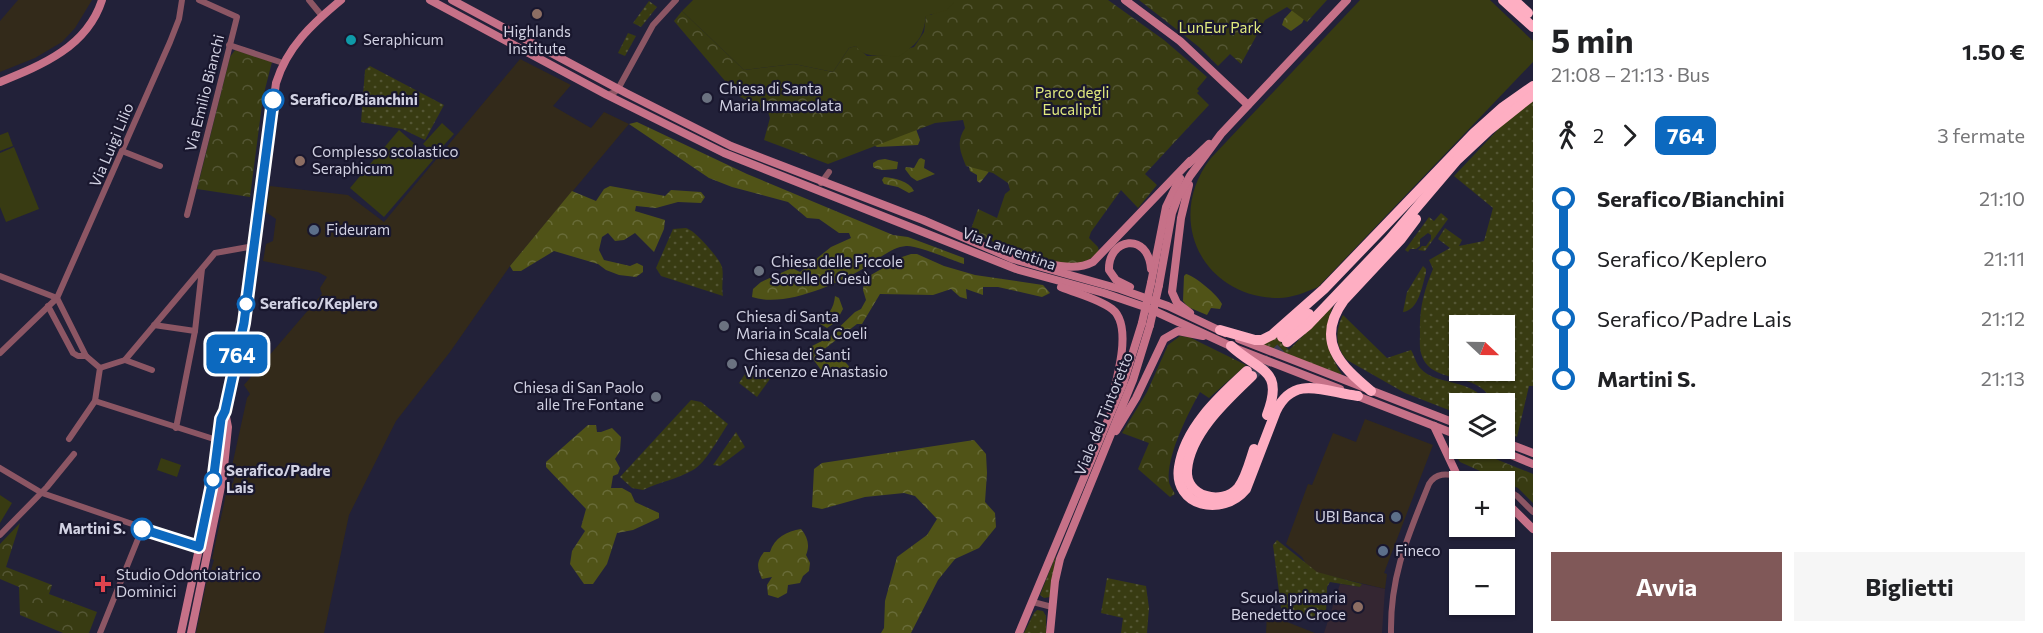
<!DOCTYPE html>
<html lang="it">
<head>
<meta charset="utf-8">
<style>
  :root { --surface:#fff; --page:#f6f6f6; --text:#202124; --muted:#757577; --accent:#805858 }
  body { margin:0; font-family:Commissioner,sans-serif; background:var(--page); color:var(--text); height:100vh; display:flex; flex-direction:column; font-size:22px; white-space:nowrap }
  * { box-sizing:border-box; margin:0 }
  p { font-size:20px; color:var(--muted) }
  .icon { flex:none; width:33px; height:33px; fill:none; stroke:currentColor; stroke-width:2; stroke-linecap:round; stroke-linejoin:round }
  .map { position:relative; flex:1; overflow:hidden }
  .panel { display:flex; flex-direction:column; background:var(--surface); width:510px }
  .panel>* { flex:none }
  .badge { padding:0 12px; border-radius:9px; font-size:21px; line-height:39px }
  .needle { width:39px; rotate:112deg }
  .fabs { position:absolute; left:1449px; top:315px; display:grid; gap:12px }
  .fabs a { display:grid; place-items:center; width:66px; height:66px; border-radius:0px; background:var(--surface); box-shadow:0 2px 4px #0004; font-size:30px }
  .map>.badge { position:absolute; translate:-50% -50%; box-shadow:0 0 0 3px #fff }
  .legs { display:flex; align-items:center; gap:9px; height:66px; padding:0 18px; font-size:20px }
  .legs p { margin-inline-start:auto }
  .summary { display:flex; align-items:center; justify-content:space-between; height:102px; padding:0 18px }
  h1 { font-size:33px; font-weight:700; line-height:45px }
  .cta { display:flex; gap:12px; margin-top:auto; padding:12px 18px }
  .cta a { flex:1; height:69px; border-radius:0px; background:var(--accent); color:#fff; font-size:24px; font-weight:700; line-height:69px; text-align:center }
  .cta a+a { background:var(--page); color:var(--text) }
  ul { padding:0 18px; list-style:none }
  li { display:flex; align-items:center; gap:21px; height:60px; font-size:22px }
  li i { display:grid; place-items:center; width:9px; height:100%; margin:0 8px; background:currentColor }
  li i::after { content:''; width:15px; height:15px; margin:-8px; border:4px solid; border-radius:50%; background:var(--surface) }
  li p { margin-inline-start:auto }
  li:first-child i { background:linear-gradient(#0000 50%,currentColor 0) }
  li:last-child i { background:linear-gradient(currentColor 50%,#0000 0) }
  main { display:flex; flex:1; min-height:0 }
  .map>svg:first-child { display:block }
</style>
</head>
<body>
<main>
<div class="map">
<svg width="1533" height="633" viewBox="0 0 1533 633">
  <defs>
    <pattern id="grass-dots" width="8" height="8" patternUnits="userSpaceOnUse" patternTransform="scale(1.5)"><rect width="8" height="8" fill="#383b12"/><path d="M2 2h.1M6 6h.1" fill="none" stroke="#545634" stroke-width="1.8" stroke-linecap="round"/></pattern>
    <pattern id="forest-crowns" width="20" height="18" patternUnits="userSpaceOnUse" patternTransform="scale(1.5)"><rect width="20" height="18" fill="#505317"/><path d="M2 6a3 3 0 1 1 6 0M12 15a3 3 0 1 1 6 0" fill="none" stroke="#686b38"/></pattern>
    <pattern id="park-crowns" width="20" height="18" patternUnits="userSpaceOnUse" patternTransform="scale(1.5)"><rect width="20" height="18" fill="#383b12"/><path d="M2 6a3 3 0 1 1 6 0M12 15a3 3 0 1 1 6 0" fill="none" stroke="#545634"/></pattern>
  </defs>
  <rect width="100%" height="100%" fill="#222139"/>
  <g fill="#332a1a">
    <path d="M18 0H92L75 28 62 42 35 58 0 72V21Z"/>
    <path d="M520 59 571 85 553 106 591 128 604 112 629 124 510 266 450 352 396 421 349 515 324 633H196L209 570H211L214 560 212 559 228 485 233 483 235 474 236 470 232 466 247 398 250 394 244 385 322 294 320 288 327 277 318 272 263 261 266 244 273 241 276 219 266 212 270 186 348 195 384 222Z"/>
    <path d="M1365 419 1433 445 1384 573 1387 574 1385 589 1310 571 1302 557 1286 544 1308 484 1312 485 1333 433 1356 442Z"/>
    <path d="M1267 614 1315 633H1266Z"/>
  </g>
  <path fill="#342632" d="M1340 584 1360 587 1362 584 1385 589 1382 633H1324Z"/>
  <g fill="url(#grass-dots)" fill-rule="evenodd">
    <path d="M649 1 657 7 641 27 633 23Z"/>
    <path d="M628 33 636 36 625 56 618 53Z"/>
    <path d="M370 66 444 105 425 140 402 129 361 122 365 70Z"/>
    <path d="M1533 101V386H1529L1517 437 1505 432 1504 404 1492 403C1482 370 1432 386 1422 356 1419 349 1420 341 1420 333 1419 310 1424 290 1433 269L1429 260 1450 248 1438 239 1445 228 1462 240 1459 246 1484 241 1493 208 1454 176 1508 119ZM1460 326H1504V370H1460Z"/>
    <path d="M1441 213 1448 219 1425 251 1418 250 1422 246H1426L1431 239V235L1428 233 1420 239V246L1416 249H1410L1408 252 1405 250 1429 217 1434 221Z"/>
    <path d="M686 228C695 230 720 259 722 267 724 276 721 287 723 296L661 276 656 268 673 229Z"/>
    <path d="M1423 266 1426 269V273C1422 286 1419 310 1403 312L1407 292Z"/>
    <path d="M1333 305C1323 337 1326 347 1342 375L1257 343 1275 336 1289 350Z"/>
    <path d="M1343 315 1387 358 1411 350C1414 355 1416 363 1420 368 1437 387 1475 378 1485 403L1460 404 1459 414 1405 393 1347 360C1335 347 1335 330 1343 315Z"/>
    <path d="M751 365 770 379 757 397 739 383Z"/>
    <path d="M691 400 701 402 728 424C719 437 706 463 693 470 678 479 659 482 643 490L632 488 620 477Z"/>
    <path d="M736 432 745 447 720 466 713 465Z"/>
    <path d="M1277 540 1317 572 1362 584 1360 587 1330 582 1327 587 1326 613 1315 619 1281 608 1273 545Z"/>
    <path d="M1056 555 1050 597 1044 598 1040 595Z"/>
    <path d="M1107 578 1146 586 1149 608 1147 633H1121L1123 618 1101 613Z"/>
    <path d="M1037 610 1043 611 1046 616V633H1024L1034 613Z"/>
  </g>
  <g fill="url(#forest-crowns)">
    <path d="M1295 7 1305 17 1302 23 1291 31 1282 25 1284 19Z"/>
    <path d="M637 122 747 174 893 235 908 237 964 258V264C951 260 918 245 906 246 892 247 877 260 866 267 837 284 785 308 752 297L753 289 761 282 792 268 800 272 831 247 851 238 849 233H839L819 219 807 218 788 202 732 187 709 178 629 124Z"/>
    <path d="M916 129 920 140 918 145 877 147 870 143Z"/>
    <path d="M921 158 925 160 924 168 935 174 917 181 911 177 905 169 906 167 914 168 919 159Z"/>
    <path d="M885 159 898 162 897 169C889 169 881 172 873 167V163L878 160Z"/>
    <path d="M981 160 995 164 980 183 977 181V175L970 171 969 167Z"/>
    <path d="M884 177C895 178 909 181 914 191L909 193 898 187 884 184 882 180Z"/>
    <path d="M610 186 665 196 671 190 701 192 705 197 701 203 678 202 656 208 636 206 635 211 665 220 664 229 654 252 635 233 624 240 615 241 608 233 602 237 599 250 604 260 630 266 637 263 643 266V272L636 277 619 275 606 270 598 264 554 251 521 271H513L510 266 572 191 596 201 604 189Z"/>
    <path d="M911 254H917L944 266 975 275 1043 285 1050 293 1042 297 998 287H983V295L966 289 967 299 960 297 951 289 933 295 880 294 862 324H857L823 350 825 354C834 355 846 360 850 368L847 376 841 377 824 374 813 359 810 347 828 338 855 312 861 309 866 300 863 290 864 279 902 257Z"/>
    <path d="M1186 274C1195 276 1218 295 1222 304L1220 309 1211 308 1207 315 1188 307 1183 301 1184 276Z"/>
    <path d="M835 296 839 298 843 309 836 322 827 328 817 322C828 317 834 308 835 296Z"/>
    <path d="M588 425H596L597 432H601L612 428 621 437 620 451 615 459 620 468 618 474 613 476 611 488H622L631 493 635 502 659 513V518L633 530 617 533 607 564 593 584H584L570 564 572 551 585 531 581 527 586 509 546 467V462Z"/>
    <path d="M974 440 986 454 987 473 985 502 995 513 996 527 979 548 955 559 938 580 911 633H881L884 628 885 601 897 557 927 535 937 519 915 496 904 493 865 497 822 509 812 507 814 469 822 463Z"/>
    <path d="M801 529C808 537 810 546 806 555L810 563 809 571 803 576 800 583 788 585 787 593 778 598 768 595 767 585 772 577 762 579C757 568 756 562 764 552H770C774 538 787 531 801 529Z"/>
  </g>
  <g fill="url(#park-crowns)">
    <path d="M954 0H1108L1164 40 1207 77 1197 89 1199 91 1197 93 1209 105 1145 174 1157 185 1138 208 1121 190 1091 232 1089 238 1098 247 1099 252C1094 255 1089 261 1083 262 1055 270 997 243 970 232L978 209 997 218 1005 194 1010 190 1008 183 993 173 966 166C960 151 956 142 965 128L963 120 935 123 828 164 764 140 770 118 768 112 737 95 674 21 682 11 744 70 794 64 833 72 849 48 856 46 867 56 885 55 914 47 924 32 926 15H931Z"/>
    <path d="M1139 0H1327L1307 22 1287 7 1265 20 1241 64 1230 54 1218 66 1199 47Z"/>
    <path d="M235 50 272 62 263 97 250 197 197 189 230 57Z"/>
    <path d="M1180 336 1189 337 1246 365 1209 398 1200 392C1188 413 1166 457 1169 481 1169 485 1173 490 1175 494L1170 497 1138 469 1149 443 1122 433 1147 392 1168 345Z"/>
    <path d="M1456 442 1459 444 1460 448 1471 449 1533 474V503L1518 488 1460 462 1455 454Z"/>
    <path d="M20 523 6 567 52 585 49 594 97 612 89 633H63L20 615 19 587 0 579V544Z"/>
  </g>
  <g fill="#383b12">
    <path d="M693 0H954V2L947 10 926 16C923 39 917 44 898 57 882 54 865 60 856 46L849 48 833 72 794 64 744 70 682 11Z"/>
    <path d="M1360 0H1490L1533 41V62L1318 287C1306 292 1292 298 1279 298 1202 298 1164 218 1211 158Z"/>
    <path d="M442 123 454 134 435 155 423 144Z"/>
    <path d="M399 130 433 160 384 217 350 188Z"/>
    <path d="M8 132 13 146 0 151V135Z"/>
    <path d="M14 147 39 209 6 222 0 207V153Z"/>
    <path d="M161 458 181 465 177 477 157 470Z"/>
    <path d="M0 495 12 503 0 523Z"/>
  </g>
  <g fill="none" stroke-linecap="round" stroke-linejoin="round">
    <path stroke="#3c3b52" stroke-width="10" stroke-dasharray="10 5" stroke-linecap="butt" d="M1252 376 1287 342"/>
    <g stroke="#8c5664" stroke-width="6">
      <path d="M309 0 322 16"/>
      <path d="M229 45 283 63"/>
      <path d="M607 95 615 92 618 89 653 25 676 0"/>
      <path d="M122 151 160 166"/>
      <path d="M821 183 829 172"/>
      <path d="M187 215 237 17 199 0"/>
      <path d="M0 276 57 298"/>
      <path d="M48 306 73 353 78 356H86L57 298"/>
      <path d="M154 325 195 331"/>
      <path d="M0 353 57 298 170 42 179 19 182 0"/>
      <path d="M125 360 152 370"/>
      <path d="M100 368 125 360 215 253 254 246"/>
      <path d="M95 401 220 441"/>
      <path d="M176 428 195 331 202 269"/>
      <path d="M69 439 95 401 100 368 86 356"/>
      <path d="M0 468 42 493 202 548"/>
      <path d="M1504 488 1517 496 1533 512"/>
      <path d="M0 535 47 487 74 454"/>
      <path d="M1033 602 1052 607"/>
      <path d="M100 633 142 529"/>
      <path d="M1391 633C1390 575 1408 536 1429 484 1436 472 1447 474 1459 476"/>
    </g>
    <g stroke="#c67188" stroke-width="8">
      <path d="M430 0 607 95 724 153 1016 269 1104 293 1148 308 1237 349 1340 389"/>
      <path d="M452 0 626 93 731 146 923 220 1013 259 1120 289 1168 306 1225 333"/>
      <path d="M1125 0 1180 41 1248 105"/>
      <path d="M0 82C42 65 87 47 102 0"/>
      <path d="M1188 164 1209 144"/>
      <path d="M1189 185 1181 218 1172 292 1177 303 1190 313"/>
      <path d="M1037 262C1056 265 1076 271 1093 262L1190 161"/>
      <path d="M1151 283 1166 207 1180 178"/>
      <path d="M1159 285 1172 213 1178 197 1190 176 1221 134 1347 0"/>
      <path d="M1061 287C1078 294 1099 299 1112 309 1133 325 1117 377 1112 399"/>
      <path d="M1130 287 1116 280 1109 270C1108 238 1148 231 1151 269"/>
      <path d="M1239 339 1460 425"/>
      <path d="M1352 394 1460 436"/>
      <path d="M1434 426 1456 473 1459 476 1478 482"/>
      <path d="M1116 431 1136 398 1164 339 1178 331 1203 336"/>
      <path d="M1504 442 1533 453"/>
      <path d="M1494 448 1533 464"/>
      <path d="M1504 500 1533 529"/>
      <path d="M181 633 209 502 221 419 225 412 243 326 276 83C287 47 312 24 341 0"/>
      <path d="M191 633 223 477 228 427 225 412"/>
      <path d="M1019 633 1123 384 1142 323"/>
      <path d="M1050 633 1055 581 1060 559 1133 380 1150 325"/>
    </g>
    <g stroke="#feaec2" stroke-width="10">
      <path d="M1503 0 1533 27"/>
      <path d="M1514 0 1528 13"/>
      <path d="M1220 330 1255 340H1262L1272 335 1324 289 1474 133 1503 107 1533 86"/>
      <path d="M1282 337 1309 314"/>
      <path d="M1287 342 1308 325 1389 240 1457 160 1489 130 1533 95"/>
      <path d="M1231 346C1259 372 1285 368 1267 415"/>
      <path d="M1247 371C1219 397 1185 427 1179 467 1173 506 1222 518 1246 489L1276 411C1294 374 1325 392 1358 396"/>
      <path d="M1252 376C1227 400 1190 433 1187 470 1185 497 1222 506 1238 488 1246 478 1250 461 1254 449"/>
      <path d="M1371 391C1341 366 1314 341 1344 300L1401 239 1416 219"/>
    </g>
    <g stroke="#c67188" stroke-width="8">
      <path d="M1142 323 1151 283"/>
      <path d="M1150 325 1159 285"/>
    </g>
  </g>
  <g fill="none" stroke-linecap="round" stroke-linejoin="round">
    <g stroke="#fff" stroke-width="14">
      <path id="line-1" d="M142 529 199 547 214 474 221 419 225 411 244 323 273 100"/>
    </g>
    <use href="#line-1" stroke="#0c69bf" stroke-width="9"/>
  </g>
  <g fill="#8d6e63" stroke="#19172e" stroke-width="2">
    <circle cx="537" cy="14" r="6"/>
    <circle cx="300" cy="161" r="6"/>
    <circle cx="1358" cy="607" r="6"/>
  </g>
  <circle fill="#0f9aa8" stroke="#19172e" stroke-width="2" cx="351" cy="40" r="6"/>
  <g fill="#6b7280" stroke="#19172e" stroke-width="2">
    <circle cx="707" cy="98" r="6"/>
    <circle cx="759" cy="271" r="6"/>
    <circle cx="724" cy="326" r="6"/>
    <circle cx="732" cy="364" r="6"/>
    <circle cx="656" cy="397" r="6"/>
  </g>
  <g fill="#fff" stroke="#0c69bf" stroke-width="3">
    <circle cx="273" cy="100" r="10"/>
    <circle cx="246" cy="304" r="8"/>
    <circle cx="213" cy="480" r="8"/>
    <circle cx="142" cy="529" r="10"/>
  </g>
  <g fill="#5c6f8a" stroke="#19172e" stroke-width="2">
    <circle cx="314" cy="230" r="6"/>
    <circle cx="1396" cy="517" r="6"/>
    <circle cx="1383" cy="551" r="6"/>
  </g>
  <path fill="#e0444e" stroke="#19172e" stroke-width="2" d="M100 575h6v6h6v6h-6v6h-6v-6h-6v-6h6z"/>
  <g text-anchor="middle" stroke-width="4.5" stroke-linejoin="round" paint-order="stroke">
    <g font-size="15" fill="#e1ea7e" stroke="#19172e">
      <text x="1220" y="33">LunEur Park</text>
      <text x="1072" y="98">Parco degli<tspan x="1072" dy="17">Eucalipti</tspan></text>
    </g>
    <g font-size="15" fill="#d1d1e2" stroke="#19172e" text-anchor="start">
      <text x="537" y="37" text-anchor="middle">Highlands<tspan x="537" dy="17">Institute</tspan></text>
      <text x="363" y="45">Seraphicum</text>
      <text x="719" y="94">Chiesa di Santa<tspan x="719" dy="17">Maria Immacolata</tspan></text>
      <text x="312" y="157">Complesso scolastico<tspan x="312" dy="17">Seraphicum</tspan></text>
      <text x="326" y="235">Fideuram</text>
      <text x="771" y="267">Chiesa delle Piccole<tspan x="771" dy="17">Sorelle di Gesù</tspan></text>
      <text x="736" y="322">Chiesa di Santa<tspan x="736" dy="17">Maria in Scala Coeli</tspan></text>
      <text x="744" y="360">Chiesa dei Santi<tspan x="744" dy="17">Vincenzo e Anastasio</tspan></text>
      <text x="644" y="393" text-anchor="end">Chiesa di San Paolo<tspan x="644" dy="17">alle Tre Fontane</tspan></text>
      <text x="1384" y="522" text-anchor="end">UBI Banca</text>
      <text x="1395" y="556">Fineco</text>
      <text x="116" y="580">Studio Odontoiatrico<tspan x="116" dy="17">Dominici</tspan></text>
      <text x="1346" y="603" text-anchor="end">Scuola primaria<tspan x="1346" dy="17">Benedetto Croce</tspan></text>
    </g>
    <g font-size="15" fill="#d1d1e2" stroke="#19172e">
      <text transform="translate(205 93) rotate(-76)" y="5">Via Emilio Bianchi</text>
      <text transform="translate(112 145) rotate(-67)" y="5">Via Luigi Lilio</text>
      <text transform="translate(1009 249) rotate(20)" y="5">Via Laurentina</text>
      <text transform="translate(1104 414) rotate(-68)" y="5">Viale del Tintoretto</text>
    </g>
    <g font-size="15" font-weight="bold" fill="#d1d1e2" stroke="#19172e" text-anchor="start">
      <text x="290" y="105">Serafico/Bianchini</text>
      <text x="260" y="309">Serafico/Keplero</text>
      <text x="226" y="476">Serafico/Padre<tspan x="226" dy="17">Lais</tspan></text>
      <text x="126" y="534" text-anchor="end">Martini S.</text>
    </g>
  </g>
</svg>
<div class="fabs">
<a><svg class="needle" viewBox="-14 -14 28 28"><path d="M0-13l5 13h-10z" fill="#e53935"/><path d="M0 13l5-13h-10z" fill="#757577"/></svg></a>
<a><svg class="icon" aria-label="layers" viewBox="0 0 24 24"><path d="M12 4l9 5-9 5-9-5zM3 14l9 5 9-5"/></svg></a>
<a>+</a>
<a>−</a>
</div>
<b class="badge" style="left:237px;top:354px;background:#0c69bf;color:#fff">764</b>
</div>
<section class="panel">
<div class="summary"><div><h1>5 min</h1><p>21:08 – 21:13 · Bus</p></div><b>1.50 €</b></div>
<div class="legs"><svg class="icon" aria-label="walk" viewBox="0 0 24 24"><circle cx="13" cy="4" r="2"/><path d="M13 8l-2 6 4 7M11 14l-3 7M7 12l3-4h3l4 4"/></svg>2<svg class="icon" aria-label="forward" viewBox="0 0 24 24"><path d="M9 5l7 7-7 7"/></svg><b class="badge" style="background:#0c69bf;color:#fff">764</b><p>3 fermate</p></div>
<ul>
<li><i style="color:#0c69bf"></i><b>Serafico/Bianchini</b><p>21:10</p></li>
<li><i style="color:#0c69bf"></i><span>Serafico/Keplero</span><p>21:11</p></li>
<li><i style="color:#0c69bf"></i><span>Serafico/Padre Lais</span><p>21:12</p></li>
<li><i style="color:#0c69bf"></i><b>Martini S.</b><p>21:13</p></li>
</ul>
<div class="cta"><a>Avvia</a><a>Biglietti</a></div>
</section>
</main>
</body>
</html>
